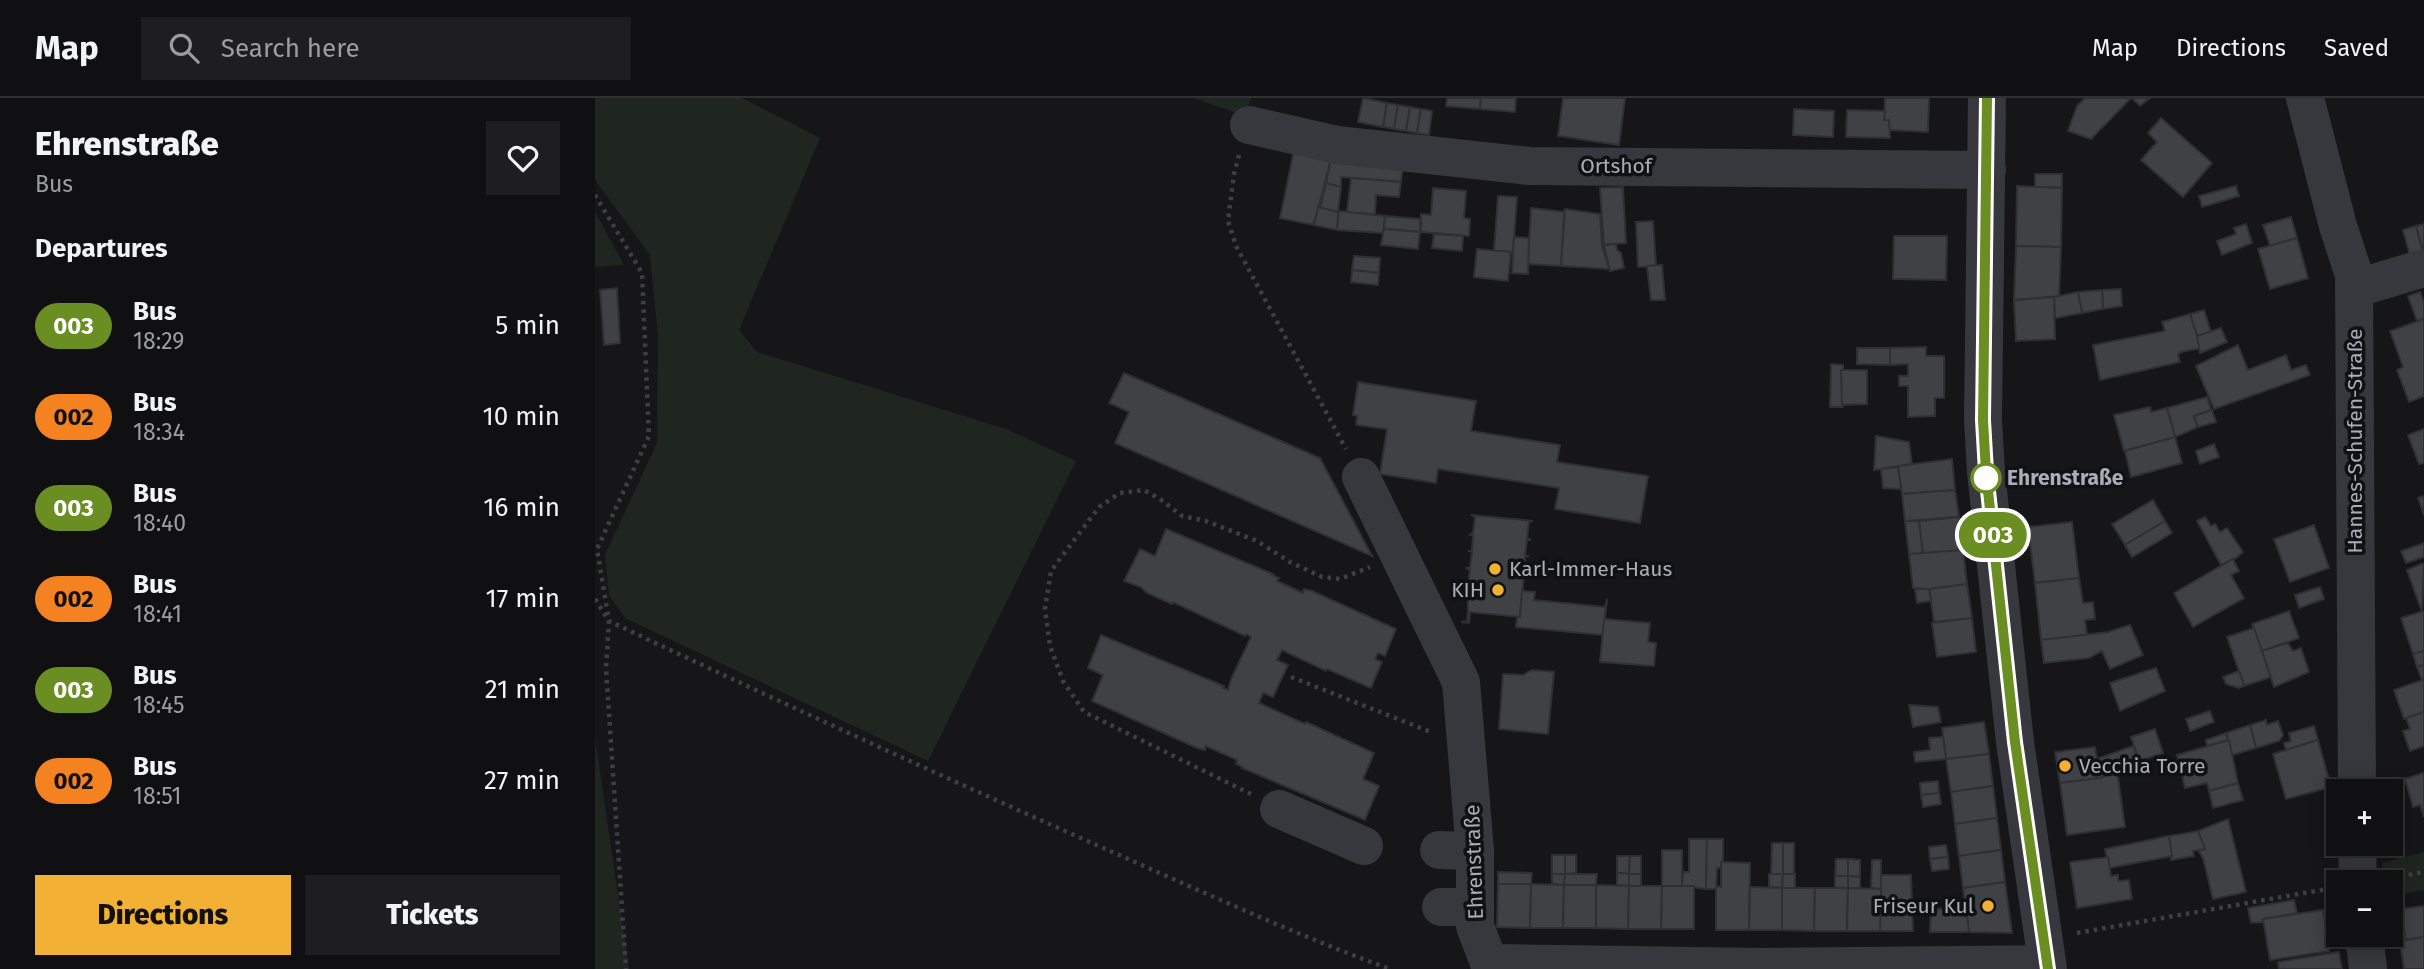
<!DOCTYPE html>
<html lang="en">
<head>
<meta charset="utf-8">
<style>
  :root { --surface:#101012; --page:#1e1e20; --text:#f1f3f6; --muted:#9c9d9f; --line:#303032; --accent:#f2b134 }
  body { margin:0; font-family:"Fira Sans",sans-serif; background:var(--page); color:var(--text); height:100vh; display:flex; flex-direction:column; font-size:26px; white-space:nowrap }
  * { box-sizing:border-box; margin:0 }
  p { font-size:23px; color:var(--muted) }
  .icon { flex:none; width:38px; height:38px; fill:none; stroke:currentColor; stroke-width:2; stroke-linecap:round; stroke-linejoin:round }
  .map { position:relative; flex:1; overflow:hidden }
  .side { display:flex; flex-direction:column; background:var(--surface); width:595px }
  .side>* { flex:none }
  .badge { padding:0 14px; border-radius:23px; font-size:24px; line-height:46px }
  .controls { position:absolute; left:1731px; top:681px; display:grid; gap:14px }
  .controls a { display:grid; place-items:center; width:77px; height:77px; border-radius:0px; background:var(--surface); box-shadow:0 4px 18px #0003,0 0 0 2px var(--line); font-size:35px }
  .map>.badge { position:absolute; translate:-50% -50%; box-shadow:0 0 0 4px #fff }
  h2 { padding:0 35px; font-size:26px; line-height:63px }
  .round { display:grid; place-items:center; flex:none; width:74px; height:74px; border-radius:0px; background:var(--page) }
  .overview { display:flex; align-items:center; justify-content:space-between; height:119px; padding:0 35px }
  h1 { font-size:33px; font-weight:800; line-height:52px }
  .action { display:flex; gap:14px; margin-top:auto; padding:14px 35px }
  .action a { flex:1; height:80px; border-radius:0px; background:var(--accent); color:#111; font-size:28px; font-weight:800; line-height:80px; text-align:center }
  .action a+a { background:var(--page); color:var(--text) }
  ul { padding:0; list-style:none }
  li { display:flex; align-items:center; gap:21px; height:91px; padding:0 35px }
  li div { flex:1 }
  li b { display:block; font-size:26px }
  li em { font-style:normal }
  li .badge { min-width:77px; font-weight:700; text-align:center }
  header { display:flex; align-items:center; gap:42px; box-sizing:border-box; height:98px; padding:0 35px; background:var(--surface); border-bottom:2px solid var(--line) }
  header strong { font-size:33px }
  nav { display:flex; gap:38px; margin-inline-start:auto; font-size:24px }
  .search { width:490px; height:63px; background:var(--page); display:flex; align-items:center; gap:18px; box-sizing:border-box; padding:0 24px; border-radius:0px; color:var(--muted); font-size:26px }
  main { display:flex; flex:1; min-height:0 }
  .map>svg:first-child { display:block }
</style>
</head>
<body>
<header>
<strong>Map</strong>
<div class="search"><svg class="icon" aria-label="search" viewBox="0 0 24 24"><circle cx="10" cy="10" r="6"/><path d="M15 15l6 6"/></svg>Search here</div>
<nav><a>Map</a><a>Directions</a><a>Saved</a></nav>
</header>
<main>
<section class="side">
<div class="overview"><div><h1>Ehrenstraße</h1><p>Bus</p></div><a class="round"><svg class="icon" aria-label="heart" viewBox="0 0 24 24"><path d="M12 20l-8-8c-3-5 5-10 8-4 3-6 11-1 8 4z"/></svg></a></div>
<h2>Departures</h2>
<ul>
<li><span class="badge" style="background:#6b8e23;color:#fff">003</span><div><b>Bus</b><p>18:29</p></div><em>5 min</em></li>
<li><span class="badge" style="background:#f58220;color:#111">002</span><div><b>Bus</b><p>18:34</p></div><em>10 min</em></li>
<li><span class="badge" style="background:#6b8e23;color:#fff">003</span><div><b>Bus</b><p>18:40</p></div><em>16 min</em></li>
<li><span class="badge" style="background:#f58220;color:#111">002</span><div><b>Bus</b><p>18:41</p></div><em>17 min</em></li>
<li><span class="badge" style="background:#6b8e23;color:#fff">003</span><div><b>Bus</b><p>18:45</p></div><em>21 min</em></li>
<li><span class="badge" style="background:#f58220;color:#111">002</span><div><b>Bus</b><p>18:51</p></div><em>27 min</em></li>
</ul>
<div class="action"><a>Directions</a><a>Tickets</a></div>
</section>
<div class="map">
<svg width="1829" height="871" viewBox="0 0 1829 871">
  <rect width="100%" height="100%" fill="#161618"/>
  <g fill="#1e261f">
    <path d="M0 0H147L225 40 144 232 162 254 411 331 481 363 333 663 30 520 14 497 10 457 62 345 63 238 55 157 0 82Z"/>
    <path d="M598 0H656L650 18Z"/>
    <path d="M0 114 29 167 0 169Z"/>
    <path d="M0 640 34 871H0Z"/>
    <path d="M1829 754V792L1796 798V784H1788L1787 765Z"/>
  </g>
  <g fill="#404145" stroke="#303034" stroke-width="2">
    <path d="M768 0 792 5 788 29 763 24Z"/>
    <path d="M852 0H886L885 11 851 8Z"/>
    <path d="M886 0H921L920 14 885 11Z"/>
    <path d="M968 0H1030L1024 47 963 38Z"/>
    <path d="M1290 0H1334L1333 34 1294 32V22H1289Z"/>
    <path d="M1490 0H1536L1496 41 1473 33 1482 8Z"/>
    <path d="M1537 0H1555L1545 8Z"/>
    <path d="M792 5 803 7 799 31 788 29Z"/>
    <path d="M803 7 815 9 811 33 799 31Z"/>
    <path d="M815 9 826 11 822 35 811 33Z"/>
    <path d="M826 11 837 13 834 37 822 35Z"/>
    <path d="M1199 11 1239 13 1238 39 1198 37Z"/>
    <path d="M1252 12 1290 13 1289 22H1294L1295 40 1251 39Z"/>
    <path d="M1566 20 1617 65 1588 99 1546 62 1562 44 1553 35Z"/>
    <path d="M699 52 736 61 719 127 685 120Z"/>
    <path d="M736 61 808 67 806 84 746 79V89L731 85Z"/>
    <path d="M1440 76H1467V90L1440 89Z"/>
    <path d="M756 80 806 84 804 99 781 97 780 117 752 114Z"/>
    <path d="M731 85 746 89 743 114 725 110Z"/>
    <path d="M1422 88 1467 90 1466 149 1421 148Z"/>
    <path d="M1641 88 1644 98 1607 109 1604 98Z"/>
    <path d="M1028 89 1031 145 1009 147 1005 90Z"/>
    <path d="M838 90 871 93 869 120 875 121 874 138 826 134V116L836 117Z"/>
    <path d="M903 98 922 99 918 154 899 153Z"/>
    <path d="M723 109 743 114 742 132 719 127Z"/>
    <path d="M936 110 969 114 966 168 933 166Z"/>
    <path d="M970 111 1005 116 1007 148 1014 171 966 168Z"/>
    <path d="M744 113 790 118 788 135 742 132Z"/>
    <path d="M790 118 825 121V134L789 131Z"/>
    <path d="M1696 119 1702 140 1675 148 1668 127Z"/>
    <path d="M1058 123 1061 168 1043 169 1041 124Z"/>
    <path d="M1651 126 1657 145 1627 157 1622 143 1641 136 1639 130Z"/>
    <path d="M1829 126V154H1828L1821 128Z"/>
    <path d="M1821 128 1828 154 1815 158 1808 132Z"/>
    <path d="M789 131 825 134 823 151 786 147Z"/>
    <path d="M839 136 868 138 867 153 837 150Z"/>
    <path d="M1299 138H1352L1351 182 1298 181Z"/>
    <path d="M919 139 934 140 933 176 917 175Z"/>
    <path d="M1702 140 1713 180 1675 191 1663 151Z"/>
    <path d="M1021 146 1022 152 1026 155 1029 170 1015 173 1009 147Z"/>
    <path d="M1421 148 1466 149 1464 198 1419 202Z"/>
    <path d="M882 151 916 154 913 183 879 179Z"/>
    <path d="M759 158 785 160 784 175 757 172Z"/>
    <path d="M1067 167 1070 202H1056L1052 168Z"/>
    <path d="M757 172 784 175 783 187 756 184Z"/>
    <path d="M22 190 25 245 9 247 5 192Z"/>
    <path d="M1526 191 1527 208 1508 211 1507 192Z"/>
    <path d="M1507 192 1508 211 1487 215 1483 194Z"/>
    <path d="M1483 194 1487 215 1460 220 1459 199Z"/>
    <path d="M1825 194 1829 204V221L1822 223 1813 198Z"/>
    <path d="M1459 199 1460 241 1421 243 1419 202Z"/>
    <path d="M1609 212 1616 234 1602 238 1595 216Z"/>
    <path d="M1595 216 1606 250 1586 254 1583 257 1585 264 1505 282 1498 247 1570 233 1567 224Z"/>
    <path d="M1829 221V298L1814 304 1802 272 1808 269 1795 233Z"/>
    <path d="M1626 230 1632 244 1605 255 1602 238Z"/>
    <path d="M1643 247 1653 272 1691 257 1696 272 1711 267 1715 277 1619 311 1601 268Z"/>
    <path d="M1331 249V258H1349V300H1340V318L1313 319V288H1304V278H1313V266L1295 267V250Z"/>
    <path d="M1262 250H1295V267L1262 266Z"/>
    <path d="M1236 266 1248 267V309H1235Z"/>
    <path d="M1246 272H1272V306L1247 307Z"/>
    <path d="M529 275 725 360 777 458 520 345 534 314 514 305Z"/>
    <path d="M763 284 881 303 876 333 965 347 962 364 1053 378 1045 425 960 411 964 390 843 371 841 385 785 376 792 331 761 327 762 318 758 317Z"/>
    <path d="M1612 299 1616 312 1599 318 1603 329 1580 339 1572 310Z"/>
    <path d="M1555 309 1556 314 1572 310 1580 339 1529 353 1519 317Z"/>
    <path d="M1617 312 1621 324 1603 329 1599 318Z"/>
    <path d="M1829 331V365L1824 366 1813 337Z"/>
    <path d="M1281 338 1314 344 1317 366 1279 372Z"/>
    <path d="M1580 339 1587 365 1536 379 1530 353Z"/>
    <path d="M1619 346 1624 359 1605 366 1601 353Z"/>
    <path d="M1357 361 1360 392 1307 396 1303 368Z"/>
    <path d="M1303 369 1306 391 1288 390 1286 371Z"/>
    <path d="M1360 392 1364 419 1310 423 1307 396Z"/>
    <path d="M1829 398V417L1823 400Z"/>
    <path d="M1558 402 1570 423 1530 447 1517 426Z"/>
    <path d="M876 417 938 423 934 424 932 440 936 442H932L930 458H934L930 459 929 475 933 477H929L925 519 875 514 874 525 866 524 872 523 873 514V490L870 488H873L875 472 871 470H875L877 454 873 453H877L878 437H874L878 435 880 419Z"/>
    <path d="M1364 419 1368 452 1328 457 1324 423Z"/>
    <path d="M1610 419 1616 428 1620 426 1625 434 1632 430 1648 454 1641 460 1626 467 1602 423Z"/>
    <path d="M1310 423H1324L1328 457 1314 456Z"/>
    <path d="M1570 423 1577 435 1537 459 1530 447Z"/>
    <path d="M1477 424 1484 480 1440 485 1433 429Z"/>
    <path d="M1719 427 1734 470 1695 484 1679 441Z"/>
    <path d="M571 431 678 476 677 477 684 480 682 483 708 495 709 491 717 493 801 531 790 558 783 555 780 561 787 564 776 590 732 571 731 573 687 552 682 562 693 567 678 599 668 595 664 605 710 626 711 624 779 655 768 681 784 688 770 722 647 670 648 669 641 666 642 662 611 648 610 652 602 650 497 603 508 577 493 570 506 537 629 588 628 590 633 592 636 581 656 539 651 536 650 538 578 504 577 506 552 495 546 489 529 483 545 451 560 458Z"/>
    <path d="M1829 445V459L1811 465 1806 453Z"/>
    <path d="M1368 452 1372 486 1334 491 1318 490 1314 456Z"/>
    <path d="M1638 461 1644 473 1636 477 1649 500 1598 529 1579 495Z"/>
    <path d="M1826 466H1829L1827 514 1812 472Z"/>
    <path d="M1484 480 1488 505 1498 504 1500 521 1490 522 1492 537 1446 542 1440 485Z"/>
    <path d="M1372 486 1377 520 1339 524 1334 491Z"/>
    <path d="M1725 489 1729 501 1704 510 1700 497Z"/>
    <path d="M1320 491H1334L1336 503 1322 505Z"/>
    <path d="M927 493 940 494 939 502 1010 509 1012 501 1008 537 921 529 922 519H925Z"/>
    <path d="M1694 513 1704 540 1667 553 1657 526Z"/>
    <path d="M1829 513V553L1818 556 1806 520Z"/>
    <path d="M1377 520 1381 554 1342 559 1337 525Z"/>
    <path d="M1009 521 1055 525 1053 544 1061 545 1059 568 1005 564Z"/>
    <path d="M1535 527 1548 557 1515 571 1507 553 1494 560 1449 565 1446 542 1513 534Z"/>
    <path d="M1659 530 1676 579 1649 588 1632 539Z"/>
    <path d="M1693 545 1698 553 1706 550 1714 574 1679 589 1667 553Z"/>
    <path d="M1829 553V567L1822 569 1818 556Z"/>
    <path d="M1829 567V582H1827L1822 569Z"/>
    <path d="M1561 570 1570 593 1525 613 1515 585Z"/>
    <path d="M937 572 959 574 953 636 904 631 908 576 928 577Z"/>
    <path d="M1644 573 1649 588 1644 590 1631 586 1628 579Z"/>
    <path d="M1827 582H1829V614L1809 621 1799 592Z"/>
    <path d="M1314 607 1343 609 1346 624 1318 629Z"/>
    <path d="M1615 613 1619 624 1595 633 1591 621Z"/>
    <path d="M1829 614V648L1815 653 1808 633 1815 631 1811 620Z"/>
    <path d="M1671 622 1672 627 1683 623 1688 637 1684 643 1661 650 1655 627Z"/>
    <path d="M1389 624 1394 656 1351 661 1347 630Z"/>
    <path d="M1655 627 1661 650 1637 657 1631 635Z"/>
    <path d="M1719 628 1723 642 1691 652 1689 645 1696 643 1694 635Z"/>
    <path d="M1560 631 1568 655 1544 663 1536 639Z"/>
    <path d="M1631 635 1633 642 1612 648 1611 642Z"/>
    <path d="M1348 639 1351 661 1320 664 1319 654 1335 652 1334 640Z"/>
    <path d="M1634 642 1643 685 1614 693 1612 685 1590 690 1582 657Z"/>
    <path d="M1723 642 1736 689 1691 701 1678 656Z"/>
    <path d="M1538 648 1544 665 1505 680 1465 685 1460 654 1500 649 1502 661Z"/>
    <path d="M1394 656 1398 688 1356 694 1351 661Z"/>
    <path d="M1522 673 1530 729 1472 737 1465 685 1505 680Z"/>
    <path d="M1828 675H1829V719L1825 707 1818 709 1810 681Z"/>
    <path d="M1343 683 1344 695 1326 697 1325 685Z"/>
    <path d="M1643 685 1648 702 1618 710 1614 693Z"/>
    <path d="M1398 688 1402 720 1360 726 1356 694Z"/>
    <path d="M1344 695 1346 706 1328 709 1326 697Z"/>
    <path d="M1402 720 1406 752 1364 758 1360 726Z"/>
    <path d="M1633 721 1651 794 1618 801 1608 760 1603 752 1610 751 1603 733Z"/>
    <path d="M1603 733 1610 751 1598 753 1599 758 1576 762 1574 738Z"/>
    <path d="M1574 738 1577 758 1514 770 1510 751Z"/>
    <path d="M1094 741H1112L1111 791 1087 788 1088 774H1094Z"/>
    <path d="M1112 741H1128V764H1126V770H1122L1121 791H1111Z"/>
    <path d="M1177 745H1188V776H1176Z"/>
    <rect x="1188" y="745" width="11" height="31"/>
    <path d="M1351 747 1353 759 1335 761 1334 749Z"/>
    <rect x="1067" y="752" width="20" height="36"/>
    <path d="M1406 752 1410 784 1368 790 1364 758Z"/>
    <rect x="957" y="757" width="13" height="19"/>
    <path d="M970 757H981V775L970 776Z"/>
    <path d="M1022 758H1035L1034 776 1022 775Z"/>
    <path d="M1035 758H1046V776H1034Z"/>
    <path d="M1353 759 1354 771 1337 773 1335 761Z"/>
    <path d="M1513 759 1516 778 1523 777V783L1534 782 1537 801 1482 810 1475 764Z"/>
    <path d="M1241 761H1253V778H1240Z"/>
    <path d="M1253 761 1265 762V779L1253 778Z"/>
    <path d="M1277 762H1286V791L1276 790Z"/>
    <path d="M1126 764 1155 765 1154 832H1121V788L1126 789Z"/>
    <path d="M903 774 937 775 936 786H903Z"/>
    <path d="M1022 775 1034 776V788L1022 787Z"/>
    <path d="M957 776H970L969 787 957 786Z"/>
    <path d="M970 776H1002L1001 787H969Z"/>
    <rect x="1034" y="776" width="12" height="12"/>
    <path d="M1174 776H1188L1187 790 1174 789Z"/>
    <path d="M1188 776H1200V790H1187Z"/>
    <path d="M1286 777H1316L1318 833H1285Z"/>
    <rect x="1240" y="778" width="13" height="12"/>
    <path d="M1253 778 1265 779V790H1253Z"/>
    <path d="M1410 784 1417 835 1374 834 1368 790Z"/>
    <path d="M903 786H936L935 830 902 829Z"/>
    <path d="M936 786 969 787 968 830H935Z"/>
    <path d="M969 787H1001V830H968Z"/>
    <path d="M1001 787 1034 788 1033 831 1001 830Z"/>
    <path d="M1034 788H1067L1066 831H1033Z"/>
    <path d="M1067 788H1099V831H1066Z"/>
    <path d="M1155 789 1187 790V832H1154Z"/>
    <path d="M1187 790H1220L1219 833 1187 832Z"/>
    <path d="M1220 790H1253L1252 833H1219Z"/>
    <path d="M1253 790 1286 791 1285 833H1252Z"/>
    <path d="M1699 802 1702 815 1668 821V824L1656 825 1653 810Z"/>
    <path d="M1829 808V839L1811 842 1806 811Z"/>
    <path d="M1371 810 1374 834H1335L1336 811Z"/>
    <path d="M1728 812 1734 853 1675 862 1668 821Z"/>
    <path d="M1829 839V871H1809L1805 843Z"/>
    <path d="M1744 854 1747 871H1684L1683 864Z"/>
  </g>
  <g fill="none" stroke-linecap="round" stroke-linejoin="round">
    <g stroke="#3d3f44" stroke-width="4.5" stroke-dasharray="3.5 5" stroke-linecap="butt">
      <path d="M644 57 639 76 633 123 641 148 751 351"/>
      <path d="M0 97 47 175 54 338 2 451 14 523C174 599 335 673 497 745 595 788 693 834 795 871"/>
      <path d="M0 501 14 523 11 570 31 871"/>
      <path d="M696 579 836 634"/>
      <path d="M656 696 489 614 468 583 455 548 450 511 456 473 504 409 525 395 549 392 565 401 587 418 611 423 662 443 695 464 727 479 745 481 775 469"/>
      <path d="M1797 780 1829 774"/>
      <path d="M1482 835 1732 791"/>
    </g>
    <g stroke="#37383d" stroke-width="38">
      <path d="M1392 0 1388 322 1391 374 1420 644 1453 871"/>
      <path d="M1710 0 1743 128 1759 177 1762 693"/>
      <path d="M654 27 742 47 934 68 1392 72"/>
      <path d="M1759 191 1829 170"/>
      <path d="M766 379 866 584 880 753V828L894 865 1169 869 1452 866"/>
      <path d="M684 711 769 748"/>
      <path d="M1762 746 1763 784"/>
      <path d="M844 752 880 753"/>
      <path d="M846 809H880"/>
      <path d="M1769 836 1773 871"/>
    </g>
  </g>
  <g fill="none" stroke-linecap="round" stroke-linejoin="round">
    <g stroke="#fff" stroke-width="16">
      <path id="line" d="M1392 0 1388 322 1391 374 1420 644 1453 871"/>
    </g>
    <use href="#line" stroke="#6b8e23" stroke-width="10"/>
  </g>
  <circle fill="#fff" stroke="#6b8e23" stroke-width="3.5" cx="1391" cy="380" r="14"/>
  <g fill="#f2b134" stroke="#111113" stroke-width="2.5">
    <circle cx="900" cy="471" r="7"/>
    <circle cx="903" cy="492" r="7"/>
    <circle cx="1470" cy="668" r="7"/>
    <circle cx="1393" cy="808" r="7"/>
  </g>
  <g text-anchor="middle" stroke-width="7" stroke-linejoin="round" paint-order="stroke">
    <g font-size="21" fill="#a8adb8" stroke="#111113">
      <text x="1021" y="75">Ortshof</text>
      <text transform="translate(1760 343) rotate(-90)" y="7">Hannes-Schufen-Straße</text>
      <text transform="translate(879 764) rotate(-92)" y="7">Ehrenstraße</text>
    </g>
    <g font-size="21" font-weight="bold" fill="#a8adb8" stroke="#111113" text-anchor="start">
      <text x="1412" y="387">Ehrenstraße</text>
    </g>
    <g font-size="21" fill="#a8adb8" stroke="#111113" text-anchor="start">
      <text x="914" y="478">Karl-Immer-Haus</text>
      <text x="889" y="499" text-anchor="end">KIH</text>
      <text x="1484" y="675">Vecchia Torre</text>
      <text x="1379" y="815" text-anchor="end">Friseur Kul</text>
    </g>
  </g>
</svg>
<div class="controls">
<a>+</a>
<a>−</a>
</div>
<b class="badge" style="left:1398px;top:437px;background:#6b8e23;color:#fff">003</b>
</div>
</main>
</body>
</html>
